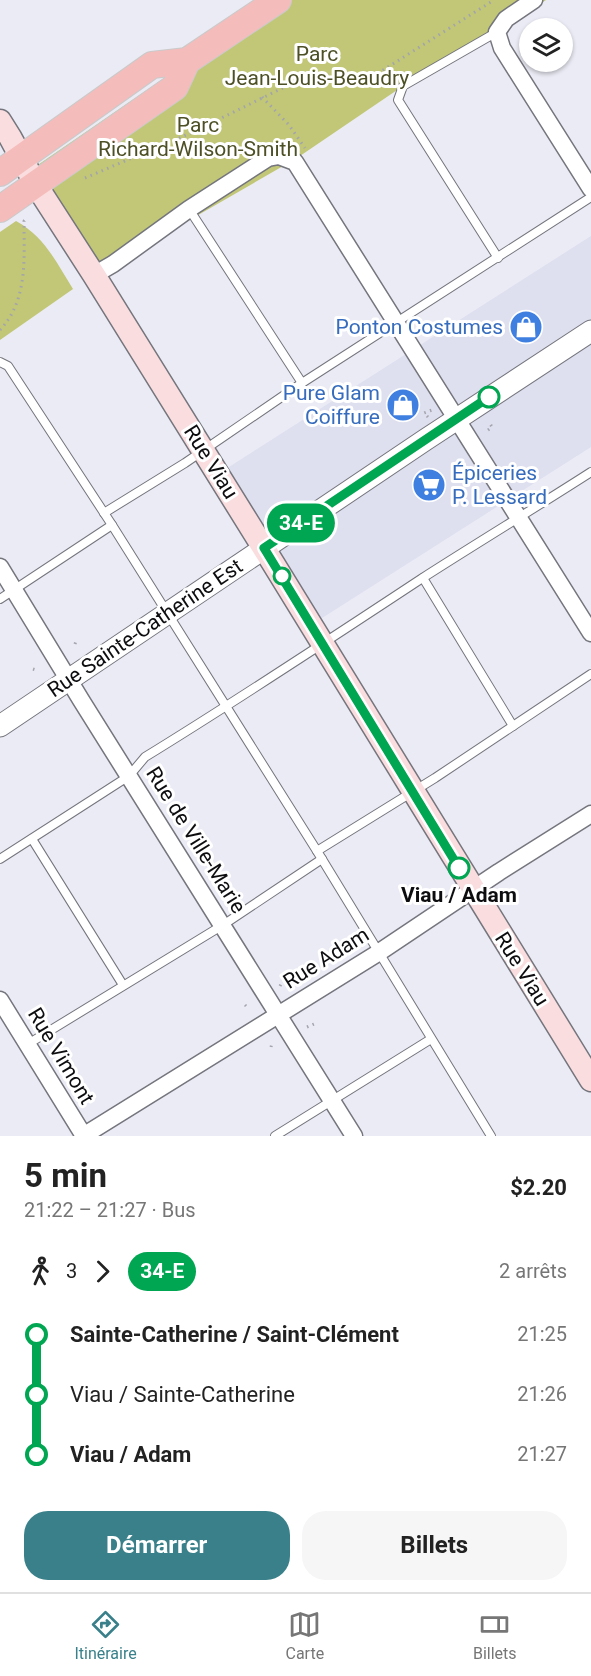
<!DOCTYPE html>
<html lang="fr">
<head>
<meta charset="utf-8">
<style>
  :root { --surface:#fff; --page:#f6f6f6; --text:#222; --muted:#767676; --line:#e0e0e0; --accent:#39808a }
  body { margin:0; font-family:Roboto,sans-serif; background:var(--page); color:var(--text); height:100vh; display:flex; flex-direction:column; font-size:22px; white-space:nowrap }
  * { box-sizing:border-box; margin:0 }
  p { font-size:20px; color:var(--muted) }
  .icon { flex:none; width:33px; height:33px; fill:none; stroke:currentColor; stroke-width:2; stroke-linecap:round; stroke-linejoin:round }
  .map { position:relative; height:1136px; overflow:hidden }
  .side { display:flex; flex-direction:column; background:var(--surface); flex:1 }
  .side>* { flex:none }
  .badge { padding:0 12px; border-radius:20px; font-size:21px; line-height:39px }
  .tools { position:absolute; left:519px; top:18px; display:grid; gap:12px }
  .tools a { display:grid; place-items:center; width:54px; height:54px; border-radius:50%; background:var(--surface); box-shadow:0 2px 4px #0004; font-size:30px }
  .map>.badge { position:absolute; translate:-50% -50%; box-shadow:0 0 0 3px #fff }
  .legs { display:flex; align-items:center; gap:9px; height:66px; padding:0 24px; font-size:20px }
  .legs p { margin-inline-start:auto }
  .head { display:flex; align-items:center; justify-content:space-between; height:102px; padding:0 24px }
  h1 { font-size:33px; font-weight:700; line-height:45px }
  .cta { display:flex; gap:12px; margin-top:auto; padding:12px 24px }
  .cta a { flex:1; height:69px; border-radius:24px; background:var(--accent); color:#fff; font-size:24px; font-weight:700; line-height:69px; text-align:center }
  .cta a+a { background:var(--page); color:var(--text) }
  ul { padding:0 24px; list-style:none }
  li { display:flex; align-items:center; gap:21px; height:60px; font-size:22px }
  li i { display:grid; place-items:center; width:9px; height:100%; margin:0 8px; background:currentColor }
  li i::after { content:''; width:15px; height:15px; margin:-8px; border:4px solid; border-radius:50%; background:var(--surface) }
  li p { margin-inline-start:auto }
  li:first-child i { background:linear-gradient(#0000 50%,currentColor 0) }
  li:last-child i { background:linear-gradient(currentColor 50%,#0000 0) }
  .tabs { display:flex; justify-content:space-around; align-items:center; height:84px; border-top:2px solid var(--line); background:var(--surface); font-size:16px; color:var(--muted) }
  .tabs a { display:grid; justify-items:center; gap:3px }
  .tabs .active { color:var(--accent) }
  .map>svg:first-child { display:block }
</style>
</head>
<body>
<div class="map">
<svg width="591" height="1136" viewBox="0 0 591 1136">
  <rect width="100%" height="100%" fill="#ebebf5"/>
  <path fill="#dedfef" d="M591 236V447L311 625 218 474Z"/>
  <g fill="#c1c776">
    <path d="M278 0H546L497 32 403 86 297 158 94 275 29 171Z"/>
    <path d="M16 221C45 237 56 262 73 289L0 340V232Z"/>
  </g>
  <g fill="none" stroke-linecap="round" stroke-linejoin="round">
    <g stroke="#74757d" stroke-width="10">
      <g id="service">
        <path d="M497 32 403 86 398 100 498 258"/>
        <path d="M189 209 302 383"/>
        <path d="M0 362 8 366 112 525 317 851 491 1136"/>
        <path d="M104 513 185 463 302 383 591 197"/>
        <path d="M423 578 513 726"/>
        <path d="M0 599 112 525"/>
        <path d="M32 839 123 985"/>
        <path d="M317 851 435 778 591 674"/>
        <path d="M0 859 129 776 145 757C238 700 330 639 421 579 477 543 535 508 591 472"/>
        <path d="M28 1044 223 925 322 859"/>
        <path d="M275 1136 431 1039"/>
      </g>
    </g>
    <g stroke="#74757d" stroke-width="19">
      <g id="minor">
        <path d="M534 0 506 19 497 32 502 48 591 189"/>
        <path d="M94 275 113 264 189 209 268 158 279 156 295 162 591 633"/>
        <path d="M0 567 81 700 354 1136"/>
        <path d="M0 1000 84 1136"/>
        <path d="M83 1136 378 953 499 872 591 814"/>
      </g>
    </g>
    <g stroke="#74757d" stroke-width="23">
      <path id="tertiary" d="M0 726 425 440 591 331"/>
    </g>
    <g stroke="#74757d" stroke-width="25">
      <path id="secondary" d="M0 121 10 137 36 185 94 275 273 563 591 1080"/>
    </g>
    <g stroke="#cacaca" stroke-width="28">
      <g id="primary">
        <path d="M0 173 152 65 187 61 278 0"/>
        <path d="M0 209 175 87 187 61"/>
      </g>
    </g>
    <g stroke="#a4a4ac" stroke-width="3" stroke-dasharray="1.5 4.5" stroke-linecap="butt">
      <path d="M262 97 289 125 305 148"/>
      <path d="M85 178 193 132 303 78C313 76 323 73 332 76 349 81 351 86 369 79L494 0"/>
      <path d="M0 330C28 300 24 259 24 221L26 219"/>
      <path d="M428 417 424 413 432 410"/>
      <path d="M488 430 492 427 489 422"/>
      <path d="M75 644 76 641"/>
      <path d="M33 669 36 670"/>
      <path d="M280 986 283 980"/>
      <path d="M245 1005 247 1007"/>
      <path d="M307 1027 314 1024"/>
      <path d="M271 1047 272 1043"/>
    </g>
    <use href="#service" stroke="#fff" stroke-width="8"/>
    <use href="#minor" stroke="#fff" stroke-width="16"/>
    <use href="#tertiary" stroke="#fff" stroke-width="21"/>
    <use href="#secondary" stroke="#faddde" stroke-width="22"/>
    <use href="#primary" stroke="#f5bcbc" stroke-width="26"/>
  </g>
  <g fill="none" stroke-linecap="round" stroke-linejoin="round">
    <g stroke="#fff" stroke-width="14">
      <path id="line-1" d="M459 868 264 548 489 397"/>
    </g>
    <use href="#line-1" stroke="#00a651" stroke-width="9"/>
  </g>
  <defs>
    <g id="shop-disc" transform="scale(1.725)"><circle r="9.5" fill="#3f7fe0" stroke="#fff"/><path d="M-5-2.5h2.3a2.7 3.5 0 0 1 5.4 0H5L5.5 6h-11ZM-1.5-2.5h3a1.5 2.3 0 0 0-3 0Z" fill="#fff"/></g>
    <g id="supermarket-disc" transform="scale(1.725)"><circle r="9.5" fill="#3f7fe0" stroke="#fff"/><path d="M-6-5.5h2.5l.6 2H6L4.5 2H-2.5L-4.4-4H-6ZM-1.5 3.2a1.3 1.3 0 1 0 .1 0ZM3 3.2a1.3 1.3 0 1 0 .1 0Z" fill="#fff"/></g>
  </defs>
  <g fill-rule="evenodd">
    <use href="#shop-disc" x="526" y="327"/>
    <use href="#shop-disc" x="403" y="405"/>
    <use href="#supermarket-disc" x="429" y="485"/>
  </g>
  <g fill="#fff" stroke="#00a651" stroke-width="3">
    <circle cx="489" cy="397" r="10"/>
    <circle cx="282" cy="576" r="8"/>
    <circle cx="459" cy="868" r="10"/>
  </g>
  <g text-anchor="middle" stroke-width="6" stroke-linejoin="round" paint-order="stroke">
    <g font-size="21" fill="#4d5025" stroke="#fff">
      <text x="317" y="61">Parc<tspan x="317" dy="24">Jean-Louis-Beaudry</tspan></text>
      <text x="198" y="132">Parc<tspan x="198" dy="24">Richard-Wilson-Smith</tspan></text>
    </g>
    <g font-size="21" fill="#366cbe" stroke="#fff" text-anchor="end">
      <text x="503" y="334">Ponton Costumes</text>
      <text x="380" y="400">Pure Glam<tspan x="380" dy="24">Coiffure</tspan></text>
      <text x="452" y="480" text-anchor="start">Épiceries<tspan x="452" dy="24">P. Lessard</tspan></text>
    </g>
    <g font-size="21" fill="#0d0d10" stroke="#fff">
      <text transform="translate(211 462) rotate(58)" y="7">Rue Viau</text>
      <text transform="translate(145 628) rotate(-34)" y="7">Rue Sainte-Catherine Est</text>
      <text transform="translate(196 840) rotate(58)" y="7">Rue de Ville-Marie</text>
      <text transform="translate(326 958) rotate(-32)" y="7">Rue Adam</text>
      <text transform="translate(522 969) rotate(58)" y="7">Rue Viau</text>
      <text transform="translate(61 1056) rotate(59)" y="7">Rue Vimont</text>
    </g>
    <g font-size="21" font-weight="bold" fill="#0d0d10" stroke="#fff">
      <text x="459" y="902">Viau / Adam</text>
    </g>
  </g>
</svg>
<div class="tools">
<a><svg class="icon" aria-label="layers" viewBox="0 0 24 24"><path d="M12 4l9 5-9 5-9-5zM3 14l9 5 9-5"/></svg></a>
</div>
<b class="badge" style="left:301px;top:523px;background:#00a651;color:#fff">34-E</b>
</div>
<section class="side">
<div class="head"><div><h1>5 min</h1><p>21:22 – 21:27 · Bus</p></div><b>$2.20</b></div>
<div class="legs"><svg class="icon" aria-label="walk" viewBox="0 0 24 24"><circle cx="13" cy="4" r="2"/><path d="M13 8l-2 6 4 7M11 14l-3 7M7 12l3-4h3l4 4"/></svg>3<svg class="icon" aria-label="forward" viewBox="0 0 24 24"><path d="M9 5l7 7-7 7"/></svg><b class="badge" style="background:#00a651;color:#fff">34-E</b><p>2 arrêts</p></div>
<ul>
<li><i style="color:#00a651"></i><b>Sainte-Catherine / Saint-Clément</b><p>21:25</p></li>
<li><i style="color:#00a651"></i><span>Viau / Sainte-Catherine</span><p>21:26</p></li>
<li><i style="color:#00a651"></i><b>Viau / Adam</b><p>21:27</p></li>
</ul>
<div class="cta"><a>Démarrer</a><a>Billets</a></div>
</section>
<nav class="tabs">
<a class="active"><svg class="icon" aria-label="directions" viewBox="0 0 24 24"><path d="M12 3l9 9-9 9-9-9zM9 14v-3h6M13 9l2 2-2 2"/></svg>Itinéraire</a>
<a><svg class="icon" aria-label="map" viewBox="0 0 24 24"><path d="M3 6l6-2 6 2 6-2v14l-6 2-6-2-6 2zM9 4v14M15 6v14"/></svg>Carte</a>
<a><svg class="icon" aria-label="tickets" viewBox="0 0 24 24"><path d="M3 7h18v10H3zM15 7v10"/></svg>Billets</a>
</nav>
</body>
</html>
